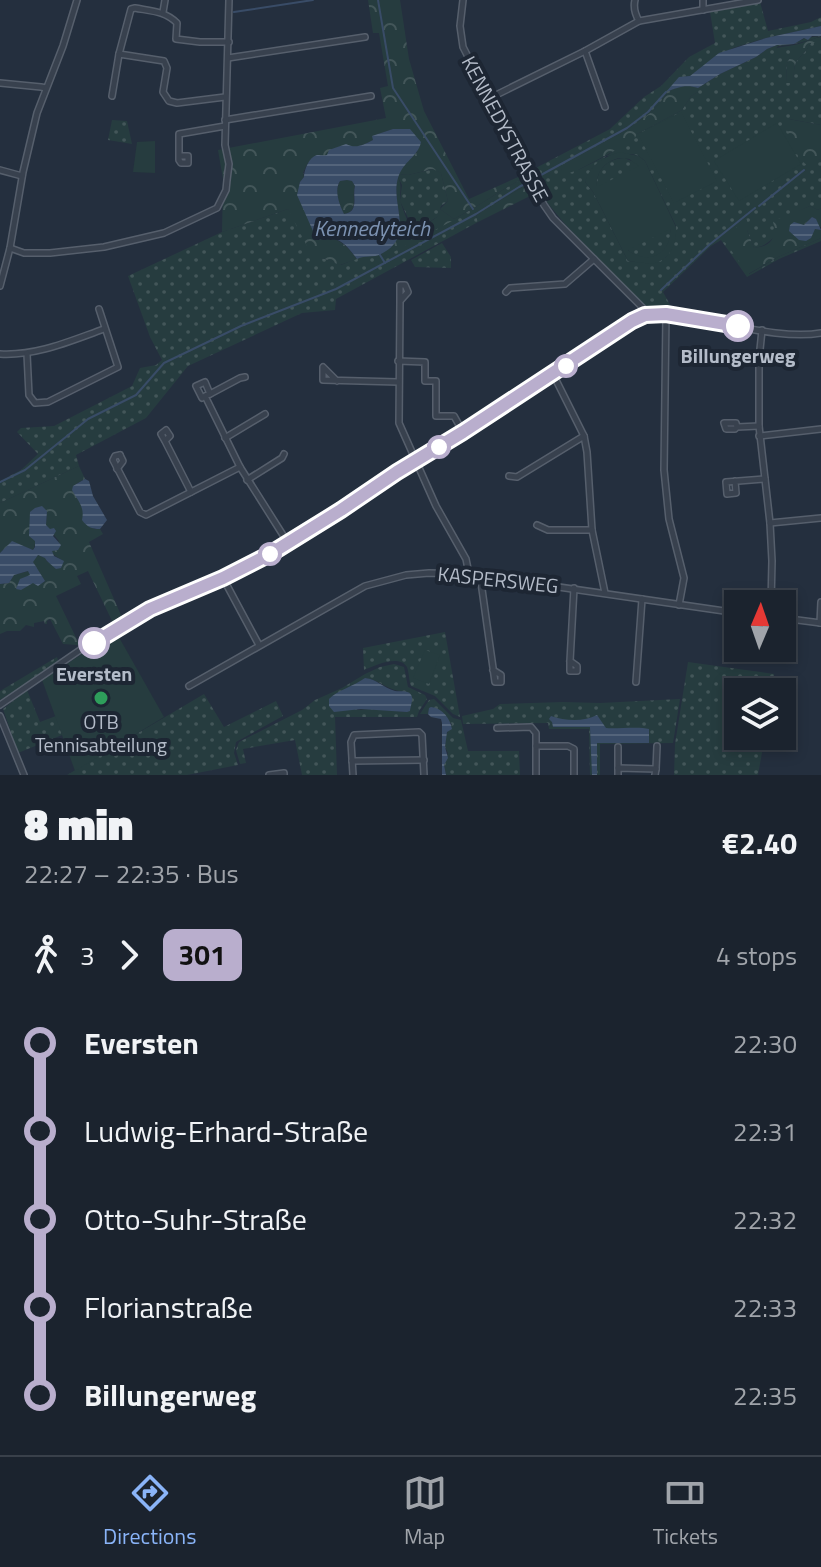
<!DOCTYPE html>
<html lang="en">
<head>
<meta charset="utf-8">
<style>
  :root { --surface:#1b232e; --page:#282f3a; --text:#f1f3f6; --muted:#a0a4aa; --line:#39404a; --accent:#8ab4f8 }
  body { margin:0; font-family:"Titillium Web",sans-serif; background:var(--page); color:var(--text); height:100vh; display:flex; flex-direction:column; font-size:30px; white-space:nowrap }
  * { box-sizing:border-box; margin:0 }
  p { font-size:26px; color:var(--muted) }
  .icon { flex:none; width:44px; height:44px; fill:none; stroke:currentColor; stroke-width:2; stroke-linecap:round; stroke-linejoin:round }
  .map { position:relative; height:775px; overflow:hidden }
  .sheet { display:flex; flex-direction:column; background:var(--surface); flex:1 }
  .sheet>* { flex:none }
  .badge { padding:0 16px; border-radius:12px; font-size:28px; line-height:52px }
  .needle { width:52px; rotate:2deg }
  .controls { position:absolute; left:724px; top:590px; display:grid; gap:16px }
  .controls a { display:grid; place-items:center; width:72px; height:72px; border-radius:0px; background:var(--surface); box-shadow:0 4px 12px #0003,0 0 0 2px var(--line); font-size:40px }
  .map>.badge { position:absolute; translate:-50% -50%; box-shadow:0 0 0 4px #fff }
  .legs { display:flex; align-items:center; gap:12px; height:88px; padding:0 24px; font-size:26px }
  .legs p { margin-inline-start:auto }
  .overview { display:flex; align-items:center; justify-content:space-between; height:136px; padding:0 24px }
  h1 { font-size:44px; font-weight:800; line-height:60px }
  ul { padding:0 24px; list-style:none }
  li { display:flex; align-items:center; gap:28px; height:88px; font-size:30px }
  li i { display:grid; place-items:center; width:12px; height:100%; margin:0 10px; background:currentColor }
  li i::after { content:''; width:20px; height:20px; margin:-10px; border:6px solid; border-radius:50%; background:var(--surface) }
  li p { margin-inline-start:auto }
  li:first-child i { background:linear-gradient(#0000 50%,currentColor 0) }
  li:last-child i { background:linear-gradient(currentColor 50%,#0000 0) }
  .dock { display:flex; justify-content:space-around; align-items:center; height:112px; border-top:2px solid var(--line); background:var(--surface); font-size:22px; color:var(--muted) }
  .dock a { display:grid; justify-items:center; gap:4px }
  .dock .current { color:var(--accent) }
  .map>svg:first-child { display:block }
</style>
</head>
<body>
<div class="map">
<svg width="821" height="775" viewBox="0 0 821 775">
  <defs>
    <pattern id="grass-dots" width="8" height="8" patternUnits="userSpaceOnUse" patternTransform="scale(2)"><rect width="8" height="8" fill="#263c3f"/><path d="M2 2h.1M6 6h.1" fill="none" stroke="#435659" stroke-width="1.8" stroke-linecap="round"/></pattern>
    <pattern id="forest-crowns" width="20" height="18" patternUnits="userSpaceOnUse" patternTransform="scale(2)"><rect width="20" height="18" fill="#263c3f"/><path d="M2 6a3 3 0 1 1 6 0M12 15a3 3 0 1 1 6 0" fill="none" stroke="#435659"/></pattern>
    <pattern id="water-rules" width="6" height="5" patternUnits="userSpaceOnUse" patternTransform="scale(2)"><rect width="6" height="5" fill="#394c67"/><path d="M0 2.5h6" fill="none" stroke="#53647b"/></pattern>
  </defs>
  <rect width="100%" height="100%" fill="#242f3e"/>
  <g fill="url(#grass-dots)" fill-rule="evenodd">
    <path d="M760 2 768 31 811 22 821 17V26L766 38 733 48 690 76 683 77 669 91C680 86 687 84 698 88L720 74 756 57 767 49 777 45 794 44 805 38 821 36C809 41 793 45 778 46L774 51 788 48H796L787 63 786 83 794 80C793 55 801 61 811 43H821V125L789 119 814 160 821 159V208L818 210 810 206C804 209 797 211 792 215 777 228 775 245 754 248L747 230 746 220 749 274 778 257 821 238V241L779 259 747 277 721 240 711 246 663 292 673 310 647 309 564 223 546 201 530 171 610 129 644 97 661 86 689 57 715 43 710 12ZM698 92 691 96 682 110 637 134 608 155 578 170 562 171 561 166 628 129 653 111 668 93ZM632 154 639 156 645 161 676 226 666 257 651 263 628 261 593 192 585 182 606 156Z"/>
    <path d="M112 120 127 121 132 144 108 140Z"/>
    <path d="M624 158 637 163 640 167C648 182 667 214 670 229 672 239 667 251 658 255 647 261 637 258 629 251L597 189C595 171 606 159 624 158Z"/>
    <path d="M434 169 441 173 448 201 441 206 440 209 454 219C480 206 502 189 527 176L530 183 476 215 478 222 336 299 335 310 302 313 188 366 146 418 76 455 79 466 0 503V481L21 470 38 454 17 432 21 428 54 426 132 386 140 368 156 365 162 360 150 337 128 276 222 232 288 209 322 258 341 265 363 256 381 254 384 257 440 215 411 234 409 220 400 201 402 185 398 177 399 174 408 175Z"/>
    <path d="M442 243 451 257V268L415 267 411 260Z"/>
    <path d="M445 632 460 717 453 714 435 696 411 686C409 681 409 672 407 667 399 654 374 666 364 670L363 648Z"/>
    <path d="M57 657 59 664 0 700V691Z"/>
    <path d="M688 662 774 674 771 692H738V736H765L758 775H674L675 744Z"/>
    <path d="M394 664 404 667 408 687 425 695 427 699 419 711 417 717H335L337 775H302L295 740 243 749 246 763 240 764 236 750 239 742 302 710 315 700 342 688 365 674 380 667ZM365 678C381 680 387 691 407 692V712L370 709 358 710 332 696 351 688Z"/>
    <path d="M27 690 40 722 56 716 62 735 18 753 3 709Z"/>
    <path d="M204 694 224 727 276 701 283 716 236 742 234 753 238 765 187 775H67Z"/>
    <path d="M434 699 453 718 461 720 468 751H519L520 775H446L444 765 448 753 445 747 446 735 452 724 429 708 428 714H420L429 700Z"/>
    <path d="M680 699 673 743 600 744V775H590L589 729H549L548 723 463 724 462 716 493 709 500 704 563 702 600 703Z"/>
  </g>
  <g fill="url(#forest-crowns)">
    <path d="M368 0H400L409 59 424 111 469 199 525 174 527 176C502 189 479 206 454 219L440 209 448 201 441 173 433 169 408 175 399 174 403 164 417 152 410 129H393L373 136V140C353 151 329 153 308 163L303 172 304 177 300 182 299 189 321 237C339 237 347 246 357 259L340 265 322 258 314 260 288 209 222 232 223 179 218 150 386 118 380 88 388 86 379 33H373Z"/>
    <path d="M821 37V43H811C801 61 793 55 794 80L791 83H786L787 63 795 48H788L774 52V49C781 46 787 47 794 45 804 43 811 39 821 37Z"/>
    <path d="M690 87 698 92 691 96 682 110 637 134 633 141 578 170 569 173 562 171 560 166 628 129 653 111 668 93Z"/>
    <path d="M788 119 821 125V159L805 164 783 123Z"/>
    <path d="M398 177C402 186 400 189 400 198 401 208 409 221 411 233L422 228 440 215 446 216 452 221 384 257 381 254C415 228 390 207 398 177Z"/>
    <path d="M347 180 352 181 355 186C351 197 360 212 343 214 339 204 334 191 340 181Z"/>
    <path d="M530 183 536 193 478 222 476 215Z"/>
    <path d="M810 206 818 210 821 208V227L817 226 816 219 812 217 804 225 812 234 815 229 821 230V238L778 257 748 274 723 239 747 219V230L754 248C772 246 776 239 773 221Z"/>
    <path d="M79 466 85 479 76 484 84 513 94 529H100L103 534 89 542 124 622 115 627 88 571 77 576 81 584 56 596 81 648 77 645 63 644 50 619 47 621V624H45L44 621 34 623V627L26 625 20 631H7L0 634V584L9 583 14 575 29 571 34 583 45 582 32 561 38 555 46 558 47 562 63 561 54 555 51 551 59 541 46 525 47 511 30 512C31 524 39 539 33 550L12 542 0 553V503Z"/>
  </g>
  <g fill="#263c3f" fill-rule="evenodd">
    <path d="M681 112 717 181 674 203 638 134Z"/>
    <path d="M777 123 801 164 739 201 714 161Z"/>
    <path d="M155 141V173L133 172 137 142Z"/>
    <path d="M619 152 639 156 645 161 676 227C677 242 671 259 655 263 646 264 637 262 628 261L593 192 585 182C591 164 602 158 619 152ZM620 158 629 159 639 166 597 187C596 172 605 161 620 158ZM670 229C672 254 647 266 628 250Z"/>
    <path d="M116 632 164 717 75 771 42 680Z"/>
    <path d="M425 650 440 655 429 684 413 678Z"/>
  </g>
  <g fill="url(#water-rules)" fill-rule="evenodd">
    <path d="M821 26V36H812L808 40 804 38 794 44 777 45 767 49 756 57 720 74 698 88C686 84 678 87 666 92L679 77 690 76 719 53 766 38Z"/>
    <path d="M393 129H410L421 142C418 157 403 161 398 178 390 204 416 237 381 254 374 258 365 255 357 259 346 244 336 233 317 240L297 195 300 182 304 177C304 170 309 157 317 155 321 155 324 156 327 155L329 150 346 144C356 149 363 145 373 140L372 136ZM347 180 352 181 355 186C352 196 360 212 344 214 339 204 334 190 340 181Z"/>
    <path d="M812 217 816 219 821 230 815 229 811 238 806 241 799 240 789 231 790 225 794 222 804 225Z"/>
    <path d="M85 479 89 481 93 496 107 520 100 529C92 529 87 527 82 520 85 507 78 501 72 490L73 486Z"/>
    <path d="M42 506 47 511 46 525 50 529 54 528 56 531 53 536 61 545 58 550 52 551 54 556 64 561 61 568 56 569 47 561 45 558 38 555 33 562 45 581 38 586 33 583 21 590 16 589 20 579 30 575 28 571 14 575 9 583 0 584V553L12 541 33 550 35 547V541L29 536 30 512 35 508Z"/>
    <path d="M365 678C377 679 383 688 395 691 401 692 410 689 412 697 413 699 410 709 410 711L407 712 361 709 334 712 329 706V699C338 690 354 686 365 678Z"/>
    <path d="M431 707C442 708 450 718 452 729L447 732 445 747 448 758 444 765 446 775H442V723L441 719 431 717 428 714 429 708Z"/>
    <path d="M597 715 606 728C618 729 639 726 649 729V743H597V775H592L590 727H553L552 722 549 719 551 716C565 721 584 722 597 715Z"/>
  </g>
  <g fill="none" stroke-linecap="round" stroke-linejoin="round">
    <g stroke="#394c67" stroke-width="2">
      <path d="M378 0 393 88 473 209"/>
      <path d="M234 12 313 0"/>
      <path d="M759 206 804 170"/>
      <path d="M380 255 385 263"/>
      <path d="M661 290 709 245 755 208"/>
      <path d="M0 482 25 470 88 419 136 395 164 363 241 326 336 289 476 214 519 187 627 128 648 112 666 92"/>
    </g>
    <g stroke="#565f6c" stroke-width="8">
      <g id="minor">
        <path d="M463 0 460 26 463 47 544 205 553 218 644 309 645 315"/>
        <path d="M635 0C633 8 635 14 639 21"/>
        <path d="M703 10V0"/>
        <path d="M163 12 165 0"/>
        <path d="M585 51 605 107"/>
        <path d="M119 54 131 9 135 8C151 11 165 11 177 23L176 39 200 42H229"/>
        <path d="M228 58 365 37"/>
        <path d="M0 83 41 87 46 88"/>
        <path d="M112 96 119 54 164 61 167 68 163 92 169 101 177 103 225 97"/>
        <path d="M489 96H494L585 51 639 21 758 0"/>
        <path d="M225 120 371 96"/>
        <path d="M181 156H188V163H181L179 160V134L225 126"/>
        <path d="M0 170 22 176"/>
        <path d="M10 248 24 253H50L104 247 164 233 217 208 226 190 227 180 229 164 225 145 229 0"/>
        <path d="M0 286 10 248 23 172 37 113 63 46 77 0"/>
        <path d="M506 292 510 288 565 284 594 259"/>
        <path d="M400 301V285H405L408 292 400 301 399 423 436 506 466 559 469 574"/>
        <path d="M666 314 664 470 669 519 684 578 679 605"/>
        <path d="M762 330 759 359V426L770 523 772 561 771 604"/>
        <path d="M0 354C37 356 70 341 104 329"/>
        <path d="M27 354 29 395 35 403 48 402 118 367 99 309"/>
        <path d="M398 361 425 362V381H436V416H454L463 432"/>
        <path d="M553 374 584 436 587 452 592 530 605 593"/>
        <path d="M337 381 323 367V380L398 382"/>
        <path d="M210 394 240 378 245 377"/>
        <path d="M205 396 210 394 205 382 196 386 202 398 205 396 240 467 288 543"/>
        <path d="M737 427 735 429H726L724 423H736L737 427 759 426"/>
        <path d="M759 436 821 429"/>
        <path d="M225 438 265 414"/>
        <path d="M165 441 170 436 166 430 161 434 165 441 191 492"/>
        <path d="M120 455 115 456 113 460 140 512 146 515 240 467"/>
        <path d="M117 469 123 461 120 455"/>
        <path d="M509 476 517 477 584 436"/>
        <path d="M247 480 282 458 284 454"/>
        <path d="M735 481 736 493 727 494 726 482 765 479"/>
        <path d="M770 523 821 518"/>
        <path d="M537 525 548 530H592"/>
        <path d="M480 575 495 682H501V675L493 670"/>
        <path d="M223 578 259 645"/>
        <path d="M782 618 821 623"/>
        <path d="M820 623 821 602"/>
        <path d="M570 661 577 666V671H570V661L574 588"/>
        <path d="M636 682 642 599"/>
        <path d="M189 686 365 586 406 575 429 573 469 574 738 613"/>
        <path d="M0 705 80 650 150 609 223 578 270 554 341 510 397 472 463 432 632 321C657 309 681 317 707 321 741 327 788 339 821 333"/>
        <path d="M0 716 24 775"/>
        <path d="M497 728 531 727 536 733V775"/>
        <path d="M536 746H568L574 749V775"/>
        <path d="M618 747V768"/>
        <path d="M352 761 424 760"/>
        <path d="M656 769 657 746"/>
        <path d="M269 775 284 773V775"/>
        <path d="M353 775 351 742 354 735 419 732 422 735 424 775"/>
        <path d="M618 775V768L656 769 655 775"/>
      </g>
    </g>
    <use href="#minor" stroke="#38414e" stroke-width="5"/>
  </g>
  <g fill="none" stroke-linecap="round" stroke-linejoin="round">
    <g stroke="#fff" stroke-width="18">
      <path id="line-1" d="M94 643 150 609 223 578 270 554 341 510 397 472 463 432 632 321 645 315 666 314 738 326"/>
    </g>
    <use href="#line-1" stroke="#b9aecd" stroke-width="12"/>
  </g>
  <g fill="#fff" stroke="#b9aecd" stroke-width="4">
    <circle cx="738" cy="326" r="14"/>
    <circle cx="566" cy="366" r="10"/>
    <circle cx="439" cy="447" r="10"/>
    <circle cx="270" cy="554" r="10"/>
    <circle cx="94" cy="643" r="14"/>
  </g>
  <circle fill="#2e9e5b" stroke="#1d2633" stroke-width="3" cx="101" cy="698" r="8"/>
  <g text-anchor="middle" stroke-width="8" stroke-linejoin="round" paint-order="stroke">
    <g font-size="20" fill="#b4bcc9" stroke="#1d2633">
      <text transform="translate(505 129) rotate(62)" y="7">KENNEDYSTRASSE</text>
      <text transform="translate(498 580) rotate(6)" y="7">KASPERSWEG</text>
    </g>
    <g font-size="20" font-weight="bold" fill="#b4bcc9" stroke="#1d2633">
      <text x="738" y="363">Billungerweg</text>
      <text x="94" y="681">Eversten</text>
    </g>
    <g font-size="20" fill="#b4bcc9" stroke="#1d2633">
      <text x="101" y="729">OTB<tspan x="101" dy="23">Tennisabteilung</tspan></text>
    </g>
    <g font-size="22" font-style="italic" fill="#7c92b1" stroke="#1d2633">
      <text x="372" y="236">Kennedyteich</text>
    </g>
  </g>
</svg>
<div class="controls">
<a><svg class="needle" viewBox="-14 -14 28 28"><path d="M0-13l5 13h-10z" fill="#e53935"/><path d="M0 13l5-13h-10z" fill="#a0a4aa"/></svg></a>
<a><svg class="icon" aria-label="layers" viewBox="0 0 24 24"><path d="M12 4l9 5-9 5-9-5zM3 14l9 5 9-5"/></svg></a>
</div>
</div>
<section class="sheet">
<div class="overview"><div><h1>8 min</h1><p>22:27 – 22:35 · Bus</p></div><b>€2.40</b></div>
<div class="legs"><svg class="icon" aria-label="walk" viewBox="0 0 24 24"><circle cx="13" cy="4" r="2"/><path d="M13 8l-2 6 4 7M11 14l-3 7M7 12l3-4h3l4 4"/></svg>3<svg class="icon" aria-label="forward" viewBox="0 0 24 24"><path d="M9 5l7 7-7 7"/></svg><b class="badge" style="background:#b9aecd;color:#111">301</b><p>4 stops</p></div>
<ul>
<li><i style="color:#b9aecd"></i><b>Eversten</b><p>22:30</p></li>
<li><i style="color:#b9aecd"></i><span>Ludwig-Erhard-Straße</span><p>22:31</p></li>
<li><i style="color:#b9aecd"></i><span>Otto-Suhr-Straße</span><p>22:32</p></li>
<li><i style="color:#b9aecd"></i><span>Florianstraße</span><p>22:33</p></li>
<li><i style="color:#b9aecd"></i><b>Billungerweg</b><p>22:35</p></li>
</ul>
</section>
<nav class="dock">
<a class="current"><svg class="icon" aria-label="directions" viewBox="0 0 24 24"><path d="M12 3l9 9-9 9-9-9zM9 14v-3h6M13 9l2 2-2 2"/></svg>Directions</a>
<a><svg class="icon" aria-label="map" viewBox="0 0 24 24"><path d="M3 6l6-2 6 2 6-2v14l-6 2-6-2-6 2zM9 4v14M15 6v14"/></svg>Map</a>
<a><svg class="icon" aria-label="tickets" viewBox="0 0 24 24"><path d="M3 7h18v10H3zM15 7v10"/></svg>Tickets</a>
</nav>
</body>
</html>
